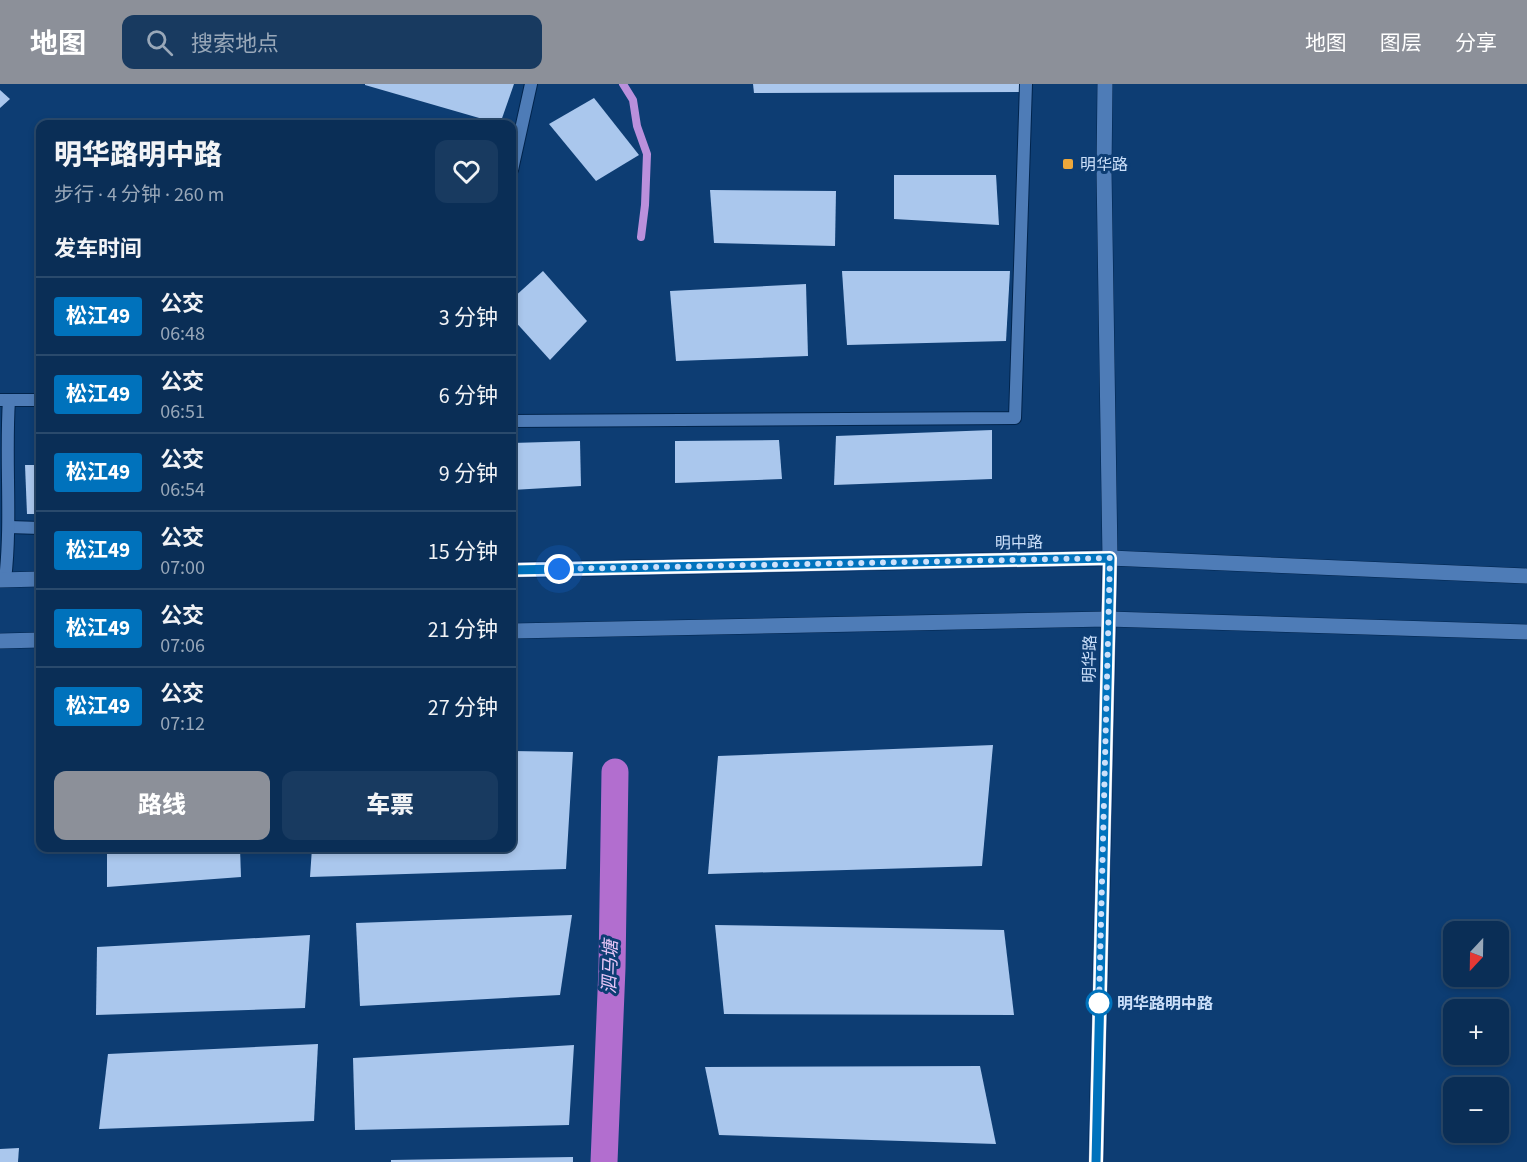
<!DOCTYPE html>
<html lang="zh">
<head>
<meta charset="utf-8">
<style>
  :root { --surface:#0a2e56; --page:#183a60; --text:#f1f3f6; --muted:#99a8b9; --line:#2a4a6c; --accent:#8c9099 }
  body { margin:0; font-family:"Source Sans 3","Noto Sans SC",sans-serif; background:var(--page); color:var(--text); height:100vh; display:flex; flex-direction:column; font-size:22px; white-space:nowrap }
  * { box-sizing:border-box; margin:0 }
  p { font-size:20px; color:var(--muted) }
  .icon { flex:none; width:33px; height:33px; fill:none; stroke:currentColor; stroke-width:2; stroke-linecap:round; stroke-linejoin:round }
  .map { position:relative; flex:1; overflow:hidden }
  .details { position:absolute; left:36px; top:36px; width:480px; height:732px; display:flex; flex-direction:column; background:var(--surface); border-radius:12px; box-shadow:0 3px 9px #0003,0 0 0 2px var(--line) }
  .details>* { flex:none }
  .badge { padding:0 12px; border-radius:4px; font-size:21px; line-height:39px }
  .needle { width:39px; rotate:202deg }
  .buttons { position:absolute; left:1443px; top:837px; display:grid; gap:12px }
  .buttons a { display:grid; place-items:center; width:66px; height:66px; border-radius:12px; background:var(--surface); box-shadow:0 3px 9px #0003,0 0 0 2px var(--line); font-size:30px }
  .you { position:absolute; width:30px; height:30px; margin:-15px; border:4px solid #fff; border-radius:50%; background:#1a73e8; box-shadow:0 0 0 9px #1a73e833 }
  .map>.badge { position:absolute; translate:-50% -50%; box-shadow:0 0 0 3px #fff }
  h2 { padding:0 18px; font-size:22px; line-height:54px }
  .round { display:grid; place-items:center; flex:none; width:63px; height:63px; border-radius:12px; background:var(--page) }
  .head { display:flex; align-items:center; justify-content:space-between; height:102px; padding:0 18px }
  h1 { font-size:28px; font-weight:800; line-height:45px }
  .button { display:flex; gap:12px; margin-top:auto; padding:12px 18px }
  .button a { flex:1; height:69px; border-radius:12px; background:var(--accent); color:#fff; font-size:24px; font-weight:800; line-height:69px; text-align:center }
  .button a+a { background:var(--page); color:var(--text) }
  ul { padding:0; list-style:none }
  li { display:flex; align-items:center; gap:18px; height:78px; padding:0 18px; border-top:2px solid var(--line) }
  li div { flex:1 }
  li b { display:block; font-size:22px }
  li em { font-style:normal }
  li .badge { min-width:66px; font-weight:700; text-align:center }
  header { display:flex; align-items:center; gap:36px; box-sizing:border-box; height:84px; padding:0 30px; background:var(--accent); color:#fff }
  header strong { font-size:28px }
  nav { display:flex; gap:33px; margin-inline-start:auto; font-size:21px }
  .search { width:420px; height:54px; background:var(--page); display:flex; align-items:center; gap:15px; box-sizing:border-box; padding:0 21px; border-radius:12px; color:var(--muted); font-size:22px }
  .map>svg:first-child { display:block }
</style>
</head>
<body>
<header>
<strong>地图</strong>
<div class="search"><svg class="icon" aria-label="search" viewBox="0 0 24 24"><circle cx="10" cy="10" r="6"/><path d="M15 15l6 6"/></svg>搜索地点</div>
<nav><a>地图</a><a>图层</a><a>分享</a></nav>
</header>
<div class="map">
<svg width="1527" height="1078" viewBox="0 0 1527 1078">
  <rect width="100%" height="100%" fill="#0d3d73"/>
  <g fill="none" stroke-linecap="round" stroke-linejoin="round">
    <path stroke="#ba90dc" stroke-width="8" d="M623 0 633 16 637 42 647 70 645 121 641 153"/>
    <path stroke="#b26ecf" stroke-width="27" d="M604 1078 612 884 615 688"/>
  </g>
  <g fill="#aac7ed">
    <path d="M514 0 500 40 365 1V0Z"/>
    <path d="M753 0H1020L1021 8 754 9Z"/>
    <path d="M0 6 10 15 0 24Z"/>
    <path d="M594 14 639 71 596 97 549 40Z"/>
    <path d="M894 91H996L999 141 894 135Z"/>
    <path d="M710 106 836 107 835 162 714 159Z"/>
    <path d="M543 187 587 237 550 276 512 234V215Z"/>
    <path d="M842 187H1010L1006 257 847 261Z"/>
    <path d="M806 200 808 272 676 277 670 207Z"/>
    <path d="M992 346V395L834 401 836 352Z"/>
    <path d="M779 356 782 395 675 399V357Z"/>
    <path d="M580 357 581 402 512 406V359Z"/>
    <path d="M25 381H40V430H27Z"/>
    <path d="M993 661 982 782 708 790 718 672Z"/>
    <path d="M512 667 573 668 566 785 310 793 312 764H512Z"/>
    <path d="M107 764H240L241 793 107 803Z"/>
    <path d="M572 831 560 911 360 922 356 839Z"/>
    <path d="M715 841 1004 846 1014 931 724 930Z"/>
    <path d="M310 851 305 924 96 931 97 863Z"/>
    <path d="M318 960 314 1037 99 1045 108 970Z"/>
    <path d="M574 961 569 1041 355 1046 353 974Z"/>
    <path d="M980 982 996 1060 719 1051 705 983Z"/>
    <path d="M19 1064 18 1078H0V1065Z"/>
    <path d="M573 1073V1078H391V1076Z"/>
  </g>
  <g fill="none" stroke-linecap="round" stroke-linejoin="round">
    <g stroke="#01244c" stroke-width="14">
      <g id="service">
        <path d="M512 86 531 0"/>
        <path d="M0 316H40"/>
        <path d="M512 337 1015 334 1026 0"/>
        <path d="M9 443 40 444"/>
        <path d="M5 496C12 436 5 376 9 316"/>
      </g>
    </g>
    <g stroke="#01244c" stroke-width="16">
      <path id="tertiary" d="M1096 1078 1110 474 1104 86 1105 0"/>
    </g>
    <g stroke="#01244c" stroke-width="16">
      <g id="secondary">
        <path d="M512 486 1110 474 1527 492"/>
        <path d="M0 496 40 495"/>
        <path d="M512 547 1108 535 1527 548"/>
        <path d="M0 557 40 556"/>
      </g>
    </g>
    <use href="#service" stroke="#4e7cb7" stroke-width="12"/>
    <use href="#tertiary" stroke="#4e7cb7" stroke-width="15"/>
    <use href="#secondary" stroke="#4e7cb7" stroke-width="15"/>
  </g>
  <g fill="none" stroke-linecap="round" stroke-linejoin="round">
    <g stroke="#fff" stroke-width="14">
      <path id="line" d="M512 486 1110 474 1096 1078"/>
    </g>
    <use href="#line" stroke="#0072bc" stroke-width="9"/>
    <path stroke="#cce0fa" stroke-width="6" stroke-dasharray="0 10.8" d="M559 485 1110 474 1099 919"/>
  </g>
  <rect fill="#eda83b" stroke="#0d3d73" stroke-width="2" x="1062" y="74" width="12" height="12" rx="3"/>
  <circle fill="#fff" stroke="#0072bc" stroke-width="3" cx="1099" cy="919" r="12"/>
  <g text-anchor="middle" stroke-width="6" stroke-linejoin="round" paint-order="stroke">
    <g font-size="16" fill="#cce0fa" stroke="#0d3d73" text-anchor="start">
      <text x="1080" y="86">明华路</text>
    </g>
    <g font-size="16" fill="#cce0fa" stroke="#0d3d73">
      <text transform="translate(1019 458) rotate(-1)" y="6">明中路</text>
      <text transform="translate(1089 575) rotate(-89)" y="6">明华路</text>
    </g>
    <g font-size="16" font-weight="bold" fill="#cce0fa" stroke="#0d3d73" text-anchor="start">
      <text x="1117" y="925">明华路明中路</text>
    </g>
    <g font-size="18" font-style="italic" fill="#e9c8f8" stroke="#0d3d73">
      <text transform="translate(610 883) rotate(-88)" y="6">泗马塘</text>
    </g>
  </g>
</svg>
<div class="buttons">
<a><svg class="needle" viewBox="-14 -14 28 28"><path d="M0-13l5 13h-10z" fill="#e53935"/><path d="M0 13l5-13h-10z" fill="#99a8b9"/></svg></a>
<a>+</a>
<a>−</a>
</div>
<div class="you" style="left:559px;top:485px"></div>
<section class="details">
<div class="head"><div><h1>明华路明中路</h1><p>步行 · 4 分钟 · 260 m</p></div><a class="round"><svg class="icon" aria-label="heart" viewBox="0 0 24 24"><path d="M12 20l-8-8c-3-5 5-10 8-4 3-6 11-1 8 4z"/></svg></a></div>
<h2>发车时间</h2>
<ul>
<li><span class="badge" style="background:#0072bc;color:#fff">松江49</span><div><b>公交</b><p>06:48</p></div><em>3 分钟</em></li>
<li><span class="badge" style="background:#0072bc;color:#fff">松江49</span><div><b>公交</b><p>06:51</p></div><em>6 分钟</em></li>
<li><span class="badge" style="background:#0072bc;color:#fff">松江49</span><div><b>公交</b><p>06:54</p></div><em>9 分钟</em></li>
<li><span class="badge" style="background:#0072bc;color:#fff">松江49</span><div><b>公交</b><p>07:00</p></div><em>15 分钟</em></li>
<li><span class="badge" style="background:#0072bc;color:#fff">松江49</span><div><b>公交</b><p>07:06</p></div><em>21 分钟</em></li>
<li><span class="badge" style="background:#0072bc;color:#fff">松江49</span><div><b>公交</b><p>07:12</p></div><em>27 分钟</em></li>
</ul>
<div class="button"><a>路线</a><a>车票</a></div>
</section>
</div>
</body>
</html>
